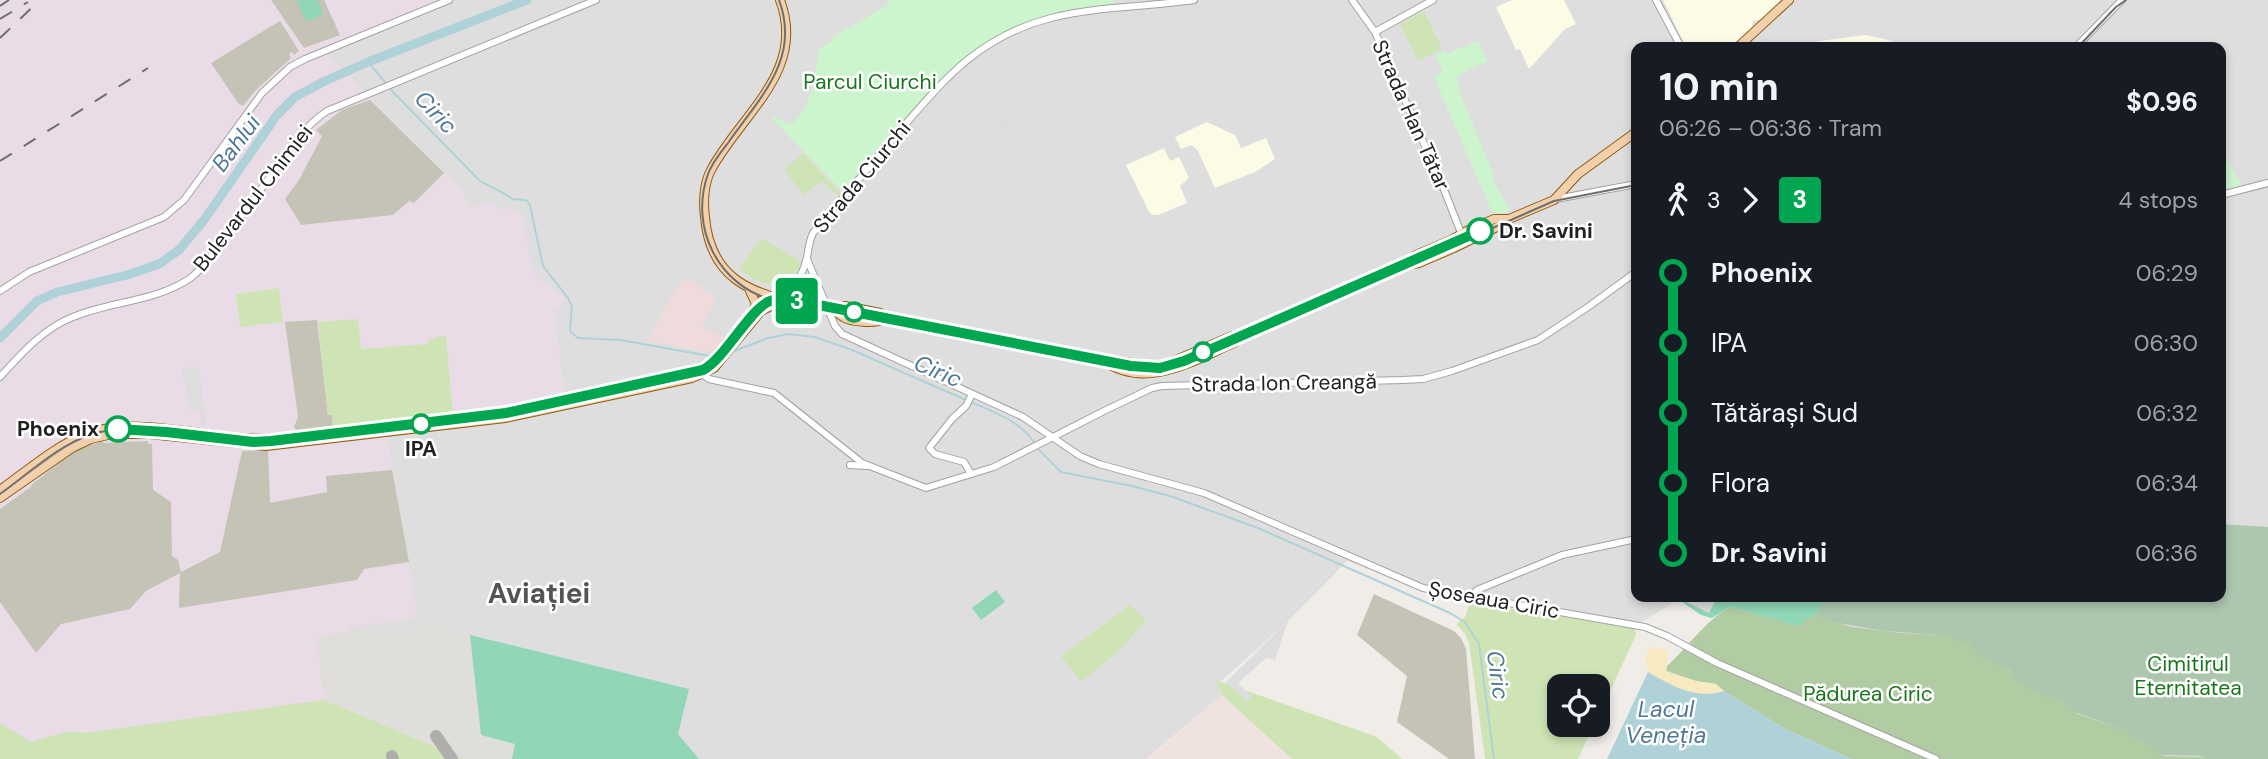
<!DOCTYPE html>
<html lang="en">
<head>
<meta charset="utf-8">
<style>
  :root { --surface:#171b24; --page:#20242c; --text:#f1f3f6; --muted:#9ea1a6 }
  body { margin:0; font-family:"DM Sans",sans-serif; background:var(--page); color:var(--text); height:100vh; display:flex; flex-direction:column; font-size:26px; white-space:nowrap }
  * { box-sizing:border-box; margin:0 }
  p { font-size:23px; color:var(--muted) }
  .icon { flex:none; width:38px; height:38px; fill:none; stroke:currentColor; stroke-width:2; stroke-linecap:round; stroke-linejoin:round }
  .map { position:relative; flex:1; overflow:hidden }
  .sheet { position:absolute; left:1631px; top:42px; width:595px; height:560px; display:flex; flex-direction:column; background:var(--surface); border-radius:14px; box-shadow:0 4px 10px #0003 }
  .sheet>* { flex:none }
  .badge { padding:0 14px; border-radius:5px; font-size:24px; line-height:46px }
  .fabs { position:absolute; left:1547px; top:674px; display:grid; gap:14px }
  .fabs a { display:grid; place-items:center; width:63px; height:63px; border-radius:14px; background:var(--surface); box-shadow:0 4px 10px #0003; font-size:35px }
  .map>.badge { position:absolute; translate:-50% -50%; box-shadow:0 0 0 4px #fff }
  .legs { display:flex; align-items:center; gap:10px; height:77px; padding:0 28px; font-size:23px }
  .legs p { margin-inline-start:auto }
  .overview { display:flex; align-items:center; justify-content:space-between; height:119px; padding:0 28px }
  h1 { font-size:38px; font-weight:800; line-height:52px }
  ul { padding:0 28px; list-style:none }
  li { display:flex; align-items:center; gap:24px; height:70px; font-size:26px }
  li i { display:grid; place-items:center; width:10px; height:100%; margin:0 9px; background:currentColor }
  li i::after { content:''; width:18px; height:18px; margin:-9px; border:5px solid; border-radius:50%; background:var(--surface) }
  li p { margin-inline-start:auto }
  li:first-child i { background:linear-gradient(#0000 50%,currentColor 0) }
  li:last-child i { background:linear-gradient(currentColor 50%,#0000 0) }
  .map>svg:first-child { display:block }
</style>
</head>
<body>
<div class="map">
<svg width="2268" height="759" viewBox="0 0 2268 759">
  <rect width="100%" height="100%" fill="#f0ede9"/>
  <path fill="#dfdede" d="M0 0H2268V759H2176L2162 755 1969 643 1804 634 1706 597H2221V47H1636V597H1683L1638 624 1427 591 1347 561 1288 621 1218 684 1222 695 1146 759H0Z"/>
  <path fill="#efdbdb" d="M689 277 716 299 701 326 726 339 713 353 648 341 675 289Z"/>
  <path fill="#e9dce7" d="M0 0H441L362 34 328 55 465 193 466 207 489 204 523 214 532 270 536 276 566 299 558 310 554 309 564 391 556 401 518 404 461 418 387 424 392 470 417 614 414 618 350 627 349 632 317 637 324 700 85 733 70 731 31 742 0 723Z"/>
  <g fill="#fcfbe6">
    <path d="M1512 0H1564L1576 24 1565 29 1529 69 1520 49 1516 50 1496 7Z"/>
    <path d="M1663 0H1781L1761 19 1753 21 1752 28 1732 47H1686Z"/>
    <path d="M1865 35 1885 39 1907 47H1807L1810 44 1820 41Z"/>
    <path d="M1207 122 1235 135 1241 148 1266 138 1275 159 1255 172 1215 188 1198 151 1192 145 1181 149 1175 137Z"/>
    <path d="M1164 148 1170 161 1179 157 1189 178 1180 186 1187 203 1158 215H1153L1149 212 1126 165Z"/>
  </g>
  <path fill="#f0e2de" d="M1222 695 1292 759H1146L1157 751Z"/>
  <path fill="#e0deda" d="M426 624 470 635 515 744 512 759H0L70 731 85 733 324 700 317 637 367 630 372 632 404 629Z"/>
  <g fill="#c4c3b5">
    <path d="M271 0H324L340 35 304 48Z"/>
    <path d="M280 21 299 51 294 55 292 52 289 54 291 58 255 91 243 106 238 103 211 63Z"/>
    <path d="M370 100 444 173 414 203 409 201 393 215 301 225 285 199 299 180 322 136 316 130 342 110Z"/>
    <path d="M317 320 328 415H332L333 428 297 432 294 427 298 417 285 322Z"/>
    <path d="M103 441V443L148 441V444H152L153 490 171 502 172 556 178 560 181 572 220 552 242 451 268 450 270 503 327 492 326 476 392 470 409 562 364 569 357 580 179 608 180 573 146 591 130 609 61 624 36 653 0 602V509L32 486 31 485 74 451Z"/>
    <path d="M1374 594 1454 631 1461 638 1466 649 1475 759H1449L1397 722 1407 676 1357 635Z"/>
  </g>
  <g fill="#cfe4b5">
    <path d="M1424 11 1442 49 1418 61 1400 24Z"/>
    <path d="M803 153 843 196 841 199 822 181 804 195 784 170Z"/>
    <path d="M761 238 802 262 790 283C770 288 756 281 739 270Z"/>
    <path d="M279 288 283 322 240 327 236 294Z"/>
    <path d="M358 319 361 349 428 344V340L435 339V337L446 336 453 416 334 428 332 415H328L318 322Z"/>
    <path d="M1470 602 1635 628 1636 635 1598 717V686H1559V724L1594 725 1578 759H1485L1469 643 1465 634 1456 624 1465 617Z"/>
    <path d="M1130 605 1146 620 1122 648 1081 682 1061 656Z"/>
    <path d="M1216 680 1377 737 1402 759H1292L1222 695Z"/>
    <path d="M324 700 463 759H0V723L31 742 70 731 85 733Z"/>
  </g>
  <path fill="#b1cba3" d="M1730 607 1798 626 1816 614 1834 622 1852 627 1901 633 1943 635 1971 643 2010 669 2019 683 2041 694 2062 699 2078 714 2126 730 2164 756 2203 757 2210 759H1851L1785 729 1724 691 1716 684 1696 681 1666 671 1667 666C1689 646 1704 622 1730 607Z"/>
  <path fill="#f7e9c0" d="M1649 647 1668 650 1666 671 1696 681 1716 684 1724 691C1697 700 1672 686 1648 672L1645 659Z"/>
  <path fill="#adc7af" d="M2221 524 2268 527V759H2209L2201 756 2162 755 2125 730 2077 713 2060 699 2039 694 2018 683 2010 669 1980 657 1969 643 1940 635 1884 631 1849 625 1832 622 1816 614 1826 597H2221Z"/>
  <g fill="#ccf4cd">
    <path d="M889 0H1113L1117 8 1089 12 1024 27 971 56 871 165 867 162 843 192 772 119 774 117 790 124C811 115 816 69 819 49L833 41 831 38 888 5 887 2Z"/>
    <path d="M1478 41 1488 61 1457 76 1460 93 1494 176 1492 179 1510 210 1494 217 1434 77 1443 72 1435 55 1445 50 1447 54Z"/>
    <path d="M2221 148 2242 186 2221 191Z"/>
  </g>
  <g fill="#90d6b7">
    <path d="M296 0H318L323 14 307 22Z"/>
    <path d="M996 590 1005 602 981 620 972 608Z"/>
    <path d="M1675 597H1826L1816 614 1798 626 1730 607 1712 618 1701 615Z"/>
    <path d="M470 635 689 689 678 734 699 759H512L515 744 481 735Z"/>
  </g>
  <g fill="#ddd">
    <path d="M733 0H752L764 28 754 31 750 22 743 25Z"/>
    <path d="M1123 0H1148L1149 5 1144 6 1147 18 1108 22 1094 27 1089 12 1126 6Z"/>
    <path d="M1342 29 1346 39 1330 41 1310 50 1308 47 1283 58 1282 55 1307 44 1306 41Z"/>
    <path d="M1182 36 1187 49 1163 57 1159 45Z"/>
    <path d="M1155 51 1159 61 1086 88 1083 79Z"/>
    <path d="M1064 54 1079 91 1068 95 1052 57Z"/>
    <path d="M687 68 701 101 687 107 691 115 694 114 693 119 679 125 674 112 687 107 674 74Z"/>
    <path d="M1482 79 1484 84 1480 87 1506 147 1498 150 1469 85Z"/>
    <path d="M1612 110 1623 126 1621 128 1625 134 1598 153 1582 131Z"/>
    <path d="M1013 113 1017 124 956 150 951 139Z"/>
    <path d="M1350 114 1354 124 1305 146 1301 136Z"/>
    <path d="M1400 153 1415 187 1404 192 1394 169 1378 176 1373 165Z"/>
    <path d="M1015 164 1017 169 959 193 957 189Z"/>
    <path d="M1341 165 1345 174 1335 179 1342 193 1337 196 1340 203 1326 209 1313 181 1334 172 1333 169Z"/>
    <path d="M1046 178 1055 199 1011 219 1008 212 1042 197 1036 182Z"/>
    <path d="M1260 212 1267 229 1227 246 1220 229Z"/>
    <path d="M1566 221 1572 230 1560 235 1562 241 1487 273 1484 267 1475 270 1468 254 1475 251 1479 259Z"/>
    <path d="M1025 264 1033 280 1016 288 1008 272Z"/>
    <path d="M1153 279 1164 307 1152 312 1141 284Z"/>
    <path d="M791 345 856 373 841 407 776 379Z"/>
    <path d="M199 367 206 426H202L200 411H190L182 369Z"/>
    <path d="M1618 394 1621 401 1605 413 1614 430 1602 425 1593 427 1588 425 1604 413 1600 405Z"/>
    <path d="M1476 544 1489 585 1477 590 1465 548Z"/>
    <path d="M1679 597H1717L1709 613 1686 602Z"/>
    <path d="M1288 621 1275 660 1266 658 1238 683 1252 696 1247 701 1226 682Z"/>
  </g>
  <path fill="#afd2d9" d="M1648 672C1672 686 1696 700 1724 691L1785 729 1851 759H1607Z"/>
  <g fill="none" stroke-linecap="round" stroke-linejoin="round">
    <g stroke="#afd2d9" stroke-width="2">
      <path d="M368 62 394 93 479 180C489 187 505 192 512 199L526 200 530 205 543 266 568 298 572 307 570 331 578 338 620 340 710 356"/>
      <path d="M732 352 768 338 788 334 815 337 852 350 966 400"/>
      <path d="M971 402C995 413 1021 421 1035 444"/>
      <path d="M1038 449 1061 472 1132 486 1170 496 1258 528 1450 613 1465 622 1479 644 1494 759"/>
    </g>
    <path stroke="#afd2d9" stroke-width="9" d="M0 338 37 301 57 292 127 275 159 264 179 250 204 220 277 115 295 97 323 82 368 62 527 0"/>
    <g stroke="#b0aeac" stroke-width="12">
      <path d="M436 736 452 759"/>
      <path d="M392 756 393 759"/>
    </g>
    <g stroke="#a2a2a2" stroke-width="8">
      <g id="minor">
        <path d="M1352 0 1375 32 1443 187 1463 238"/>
        <path d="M1656 0 1681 47"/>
        <path d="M1375 32 1433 0"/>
        <path d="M2076 47 2122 0"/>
        <path d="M2221 195 2268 183"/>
        <path d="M1556 199 1636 184"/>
        <path d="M807 259 835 326 842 334 1023 417 1080 456 1099 464 1204 493 1423 588 1645 627 1667 636 1717 663 1936 759"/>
        <path d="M0 291 29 272 164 217 184 200 262 93 290 67 305 59 449 0"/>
        <path d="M774 298C790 291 802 278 806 261 809 251 808 243 813 233 841 201 868 168 896 135 943 81 977 37 1051 18 1097 6 1146 7 1194 0"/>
        <path d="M703 369 705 376 709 379 774 393 862 463 926 488 994 467 1104 411 1152 388 1162 386 1403 380 1423 379 1452 371 1538 340 1588 307 1636 272"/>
        <path d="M0 377C21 354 44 328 73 317 111 301 154 302 189 279 202 270 212 255 221 243 238 221 255 198 271 175 288 151 303 127 327 111L596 0"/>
        <path d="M850 465 866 466"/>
        <path d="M971 474 964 462 935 454 929 448 952 419 966 406 972 394"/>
        <path d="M1470 597 1477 590 1562 555 1636 539"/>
      </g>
    </g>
    <g stroke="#8d5c11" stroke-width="10">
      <g id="major">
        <path d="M780 0C807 71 741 114 711 170 704 183 703 202 705 217 710 278 750 294 803 304 813 306 826 306 835 311 838 312 840 316 843 317 851 322 876 324 884 319L1104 361C1125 359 1144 368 1164 365L1232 336 1241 337"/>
        <path d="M1738 47 1789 0"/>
        <path d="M1406 265 1419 263 1454 248 1497 227 1509 219 1554 200 1578 174 1636 132"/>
        <path d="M831 309 845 306 880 313 884 319"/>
        <path d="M1104 361C1146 391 1194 360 1234 343L1241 337 1251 332 1403 265 1416 255 1451 240 1470 229 1494 219H1509"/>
        <path d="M0 490C27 471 55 446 86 434 140 413 220 444 279 438L506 411 691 371 708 365 752 313 756 304 750 291"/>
        <path d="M0 498 72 448 91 439 112 434H149L266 446 505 418 692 378 714 368 761 311 773 305 792 302"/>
      </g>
    </g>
    <use href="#minor" stroke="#fff" stroke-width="6"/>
    <use href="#major" stroke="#f2d0ac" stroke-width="8"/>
    <g stroke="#6f6f6f" stroke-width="2">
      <path d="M779 0C801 59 760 97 728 143 721 152 712 163 708 174 689 227 718 286 773 300L1143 370 1161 369 1185 363 1554 201 1636 185"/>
      <path d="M2078 47 2116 7 2126 0"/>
      <path d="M0 494C27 475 59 445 90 435 145 416 214 445 271 441L506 413 697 372 708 367 717 360 761 306 770 300H777"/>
    </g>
    <g stroke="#6f6f6f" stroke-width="2" stroke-dasharray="14 14" stroke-linecap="butt">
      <path d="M0 6 9 0"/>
      <path d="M0 19 28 2"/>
      <path d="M0 38 40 0"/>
      <path d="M0 161 148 68"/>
    </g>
  </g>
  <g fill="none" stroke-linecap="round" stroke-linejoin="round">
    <g stroke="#fff" stroke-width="16">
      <path id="line-1" d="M118 429 166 432 253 442 271 441 506 413 703 370C727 357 753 302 774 300 785 298 797 301 808 303L1131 366 1160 368 1184 361 1480 231"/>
    </g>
    <use href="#line-1" stroke="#00a650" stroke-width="10"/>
  </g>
  <g fill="#fff" stroke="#00a650" stroke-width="3.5">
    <circle cx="1480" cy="231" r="12"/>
    <circle cx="854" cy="312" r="9"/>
    <circle cx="1203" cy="352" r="9"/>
    <circle cx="421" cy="424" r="9"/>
    <circle cx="118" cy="429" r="12"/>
  </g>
  <g text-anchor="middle" stroke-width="5" stroke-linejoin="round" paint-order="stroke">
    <g font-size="21" fill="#19761b" stroke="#fff">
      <text x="870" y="89">Parcul Ciurchi</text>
      <text x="2188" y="671">Cimitirul<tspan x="2188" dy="24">Eternitatea</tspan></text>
      <text x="1868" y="701">Pădurea Ciric</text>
    </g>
    <g font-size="21" fill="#212121" stroke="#fff">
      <text transform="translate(1411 115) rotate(66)" y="7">Strada Han Tătar</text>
      <text transform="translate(862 177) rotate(-50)" y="7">Strada Ciurchi</text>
      <text transform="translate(253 198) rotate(-52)" y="7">Bulevardul Chimiei</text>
      <text transform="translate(1284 383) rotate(-1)" y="7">Strada Ion Creangă</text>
      <text transform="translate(1494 600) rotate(10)" y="7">Șoseaua Ciric</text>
    </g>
    <g font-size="21" font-weight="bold" fill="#212121" stroke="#fff" text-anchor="start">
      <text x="1499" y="238">Dr. Savini</text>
      <text x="99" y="436" text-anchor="end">Phoenix</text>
      <text x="421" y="456" text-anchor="middle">IPA</text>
    </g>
    <g font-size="23" font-style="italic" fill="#507898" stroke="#fff">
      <text transform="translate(436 112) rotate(47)" y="8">Ciric</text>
      <text transform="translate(236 143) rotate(-53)" y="8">Bahlui</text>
      <text transform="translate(938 371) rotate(23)" y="8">Ciric</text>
      <text transform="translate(1498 675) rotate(82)" y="8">Ciric</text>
      <text x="1666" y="717">Lacul<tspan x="1666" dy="26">Veneția</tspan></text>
    </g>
    <g font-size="28" font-weight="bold" fill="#545454" stroke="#fff">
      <text x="539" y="603">Aviației</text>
    </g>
  </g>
</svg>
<div class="fabs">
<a><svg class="icon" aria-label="locate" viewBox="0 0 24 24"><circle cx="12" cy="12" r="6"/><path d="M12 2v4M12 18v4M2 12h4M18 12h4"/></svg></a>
</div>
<b class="badge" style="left:797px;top:301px;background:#00a650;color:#fff">3</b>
<section class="sheet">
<div class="overview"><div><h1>10 min</h1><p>06:26 – 06:36 · Tram</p></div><b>$0.96</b></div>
<div class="legs"><svg class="icon" aria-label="walk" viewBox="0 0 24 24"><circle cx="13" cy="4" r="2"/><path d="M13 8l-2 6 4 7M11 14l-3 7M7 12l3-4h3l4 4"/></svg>3<svg class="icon" aria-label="forward" viewBox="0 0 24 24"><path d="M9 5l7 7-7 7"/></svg><b class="badge" style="background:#00a650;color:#fff">3</b><p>4 stops</p></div>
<ul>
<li><i style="color:#00a650"></i><b>Phoenix</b><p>06:29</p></li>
<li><i style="color:#00a650"></i><span>IPA</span><p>06:30</p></li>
<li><i style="color:#00a650"></i><span>Tătărași Sud</span><p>06:32</p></li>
<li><i style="color:#00a650"></i><span>Flora</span><p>06:34</p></li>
<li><i style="color:#00a650"></i><b>Dr. Savini</b><p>06:36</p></li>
</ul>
</section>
</div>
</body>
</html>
